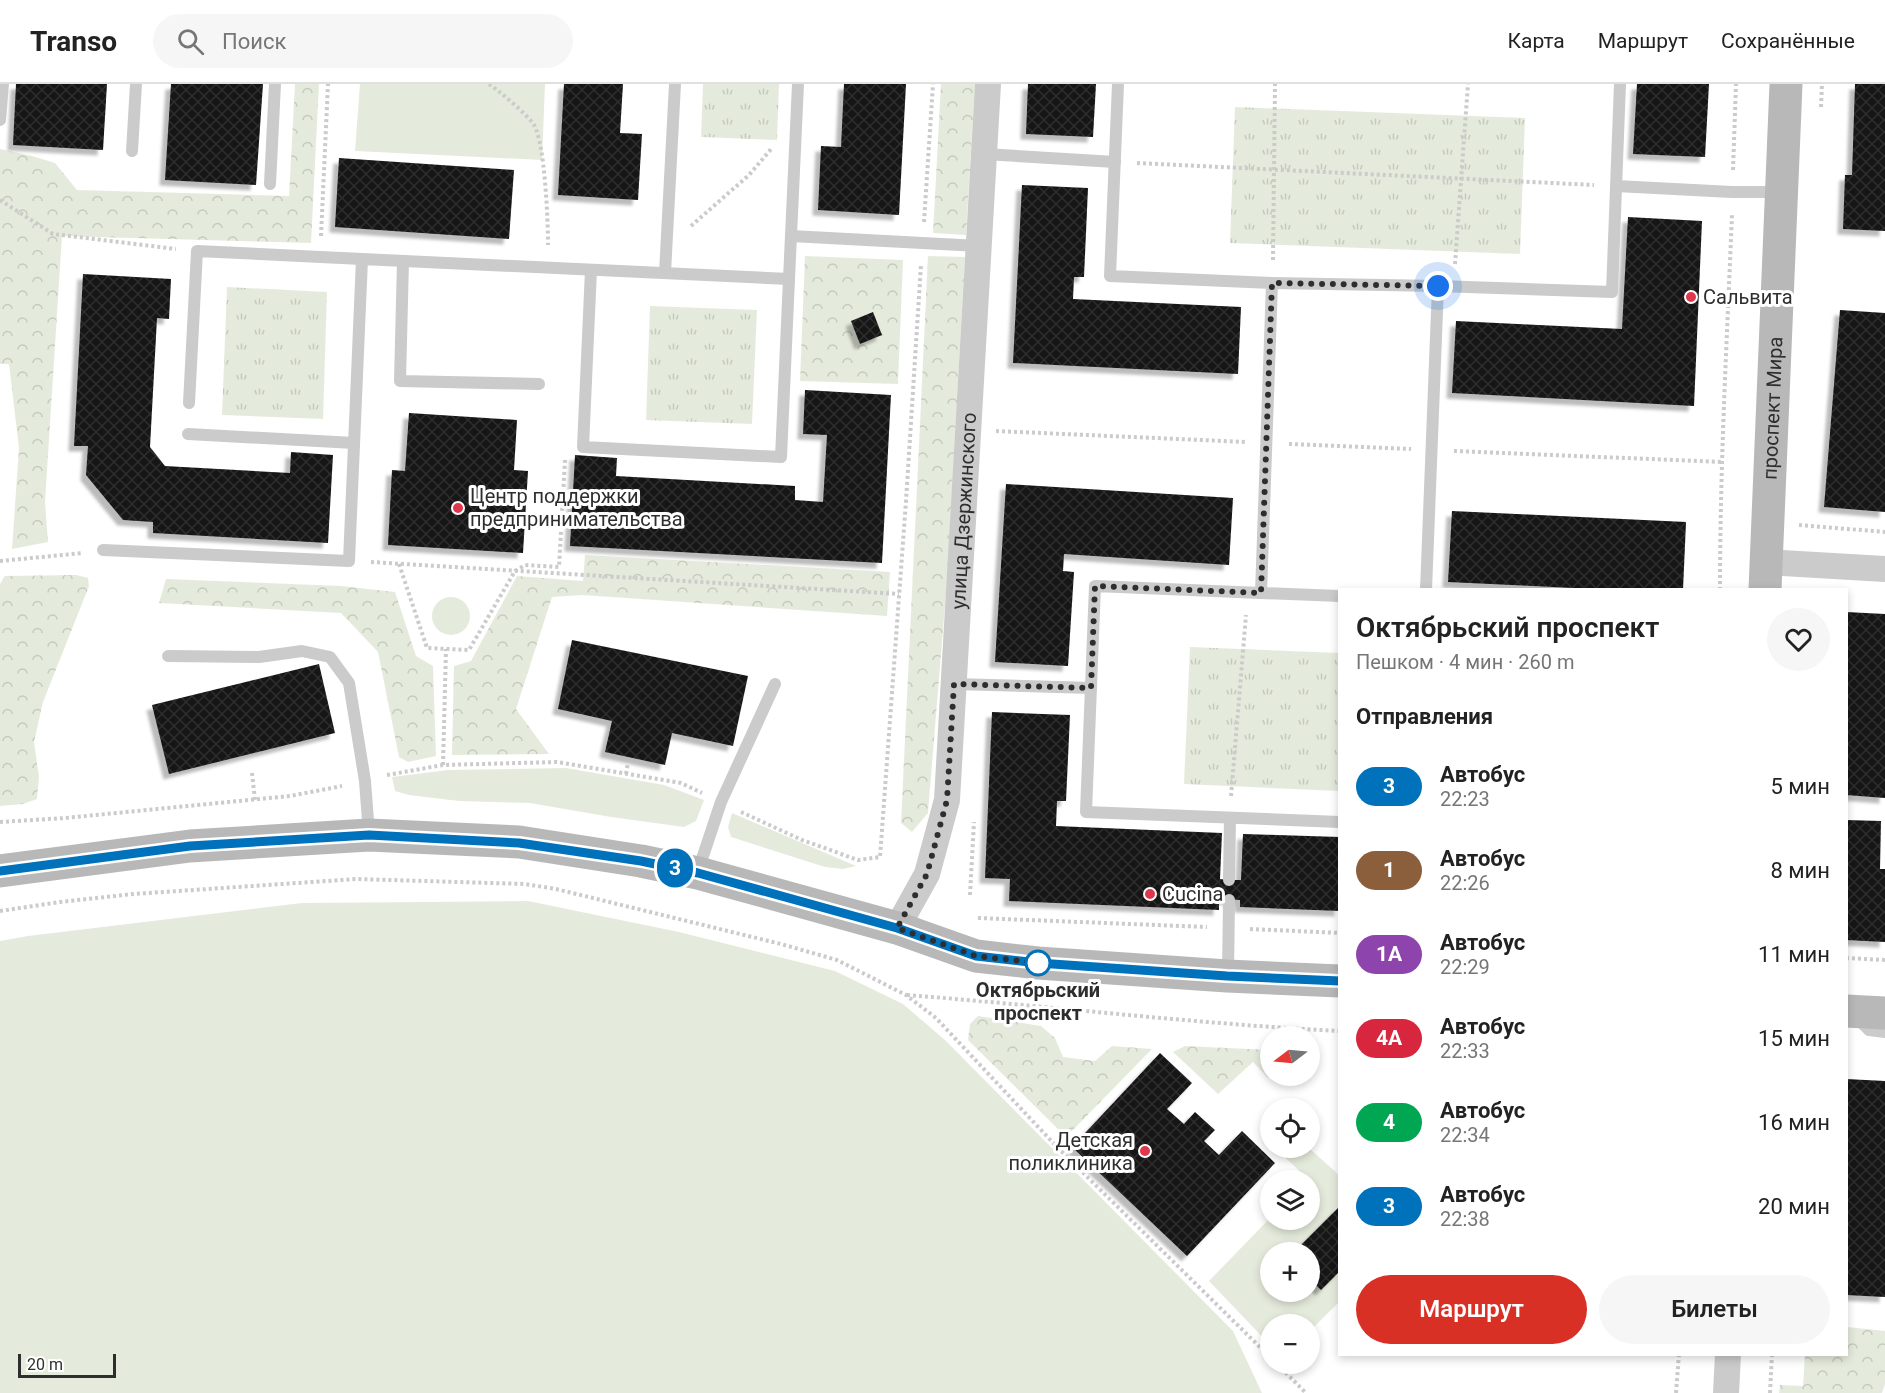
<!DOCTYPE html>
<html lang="ru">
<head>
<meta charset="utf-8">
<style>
  :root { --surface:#fff; --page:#f6f6f6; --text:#222; --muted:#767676; --line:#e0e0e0; --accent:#d93025 }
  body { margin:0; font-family:Roboto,sans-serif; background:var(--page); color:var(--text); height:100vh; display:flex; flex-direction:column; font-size:22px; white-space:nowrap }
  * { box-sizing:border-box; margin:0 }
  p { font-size:20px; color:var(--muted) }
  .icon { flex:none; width:33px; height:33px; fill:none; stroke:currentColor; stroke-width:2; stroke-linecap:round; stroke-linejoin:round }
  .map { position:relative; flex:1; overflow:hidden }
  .side { position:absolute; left:1338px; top:504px; width:510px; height:768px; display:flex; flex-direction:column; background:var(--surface); border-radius:0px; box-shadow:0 3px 9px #0003 }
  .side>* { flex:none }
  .badge { padding:0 12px; border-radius:20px; font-size:21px; line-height:39px }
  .needle { width:39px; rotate:254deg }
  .tools { position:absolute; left:1260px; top:942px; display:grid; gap:12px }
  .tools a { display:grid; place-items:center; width:60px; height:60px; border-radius:50%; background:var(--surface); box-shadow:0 3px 9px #0003; font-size:30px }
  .scale { position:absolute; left:18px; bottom:15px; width:98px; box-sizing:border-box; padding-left:6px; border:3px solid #2e2e2e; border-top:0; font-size:16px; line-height:21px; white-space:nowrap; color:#2e2e2e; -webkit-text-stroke:4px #fff; paint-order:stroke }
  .you { position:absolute; width:30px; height:30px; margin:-15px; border:4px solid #fff; border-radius:50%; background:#1a73e8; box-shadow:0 0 0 9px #1a73e833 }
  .map>.badge { position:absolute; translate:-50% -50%; box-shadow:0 0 0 3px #fff }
  h2 { padding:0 18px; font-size:22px; line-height:54px }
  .round { display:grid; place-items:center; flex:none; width:63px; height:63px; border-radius:32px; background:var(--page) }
  .overview { display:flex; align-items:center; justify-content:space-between; height:102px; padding:0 18px }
  h1 { font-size:28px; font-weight:600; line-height:45px }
  .action { display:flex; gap:12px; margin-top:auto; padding:12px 18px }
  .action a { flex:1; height:69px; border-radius:36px; background:var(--accent); color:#fff; font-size:24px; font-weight:600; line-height:69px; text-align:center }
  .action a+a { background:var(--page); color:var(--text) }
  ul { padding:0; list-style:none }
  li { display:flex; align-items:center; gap:18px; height:84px; padding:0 18px }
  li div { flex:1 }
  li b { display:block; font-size:22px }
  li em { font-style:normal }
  li .badge { min-width:66px; font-weight:700; text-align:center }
  header { display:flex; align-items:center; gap:36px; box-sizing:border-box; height:84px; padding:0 30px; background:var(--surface); border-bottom:2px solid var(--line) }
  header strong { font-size:28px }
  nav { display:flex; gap:33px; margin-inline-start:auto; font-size:21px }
  .search { width:420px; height:54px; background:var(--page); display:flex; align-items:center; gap:15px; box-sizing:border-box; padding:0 21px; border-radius:33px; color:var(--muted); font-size:22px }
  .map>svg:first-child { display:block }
</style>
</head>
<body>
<header>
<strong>Transo</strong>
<div class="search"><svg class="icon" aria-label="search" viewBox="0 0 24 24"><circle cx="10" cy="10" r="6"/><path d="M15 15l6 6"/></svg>Поиск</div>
<nav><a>Карта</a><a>Маршрут</a><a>Сохранённые</a></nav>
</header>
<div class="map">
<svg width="1885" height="1309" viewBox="0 0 1885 1309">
  <defs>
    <pattern id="forest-crowns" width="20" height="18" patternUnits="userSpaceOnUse" patternTransform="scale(1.5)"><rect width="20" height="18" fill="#e5ebdc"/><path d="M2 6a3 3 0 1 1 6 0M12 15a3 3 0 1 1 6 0" fill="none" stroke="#c5cabd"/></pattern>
    <pattern id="park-tufts" width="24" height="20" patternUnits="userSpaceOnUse" patternTransform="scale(1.5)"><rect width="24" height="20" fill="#e5ebdc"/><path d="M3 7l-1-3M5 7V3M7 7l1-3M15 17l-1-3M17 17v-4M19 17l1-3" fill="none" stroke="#c5cabd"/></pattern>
    <pattern id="building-cross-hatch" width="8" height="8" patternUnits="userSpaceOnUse" patternTransform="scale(1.5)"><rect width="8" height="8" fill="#151515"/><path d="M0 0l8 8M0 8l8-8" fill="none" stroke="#2f2f2f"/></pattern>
    <filter id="shadow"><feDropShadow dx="-5.5" dy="5.5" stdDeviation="1.5" flood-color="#0004"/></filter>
  </defs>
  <rect width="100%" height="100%" fill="#fff"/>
  <g fill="#e5ebdc" fill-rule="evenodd">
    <path d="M360 0H545L542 76 355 67Z"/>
    <circle cx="451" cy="532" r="19"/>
    <path d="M566 684 664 701 704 716 696 737 684 743 611 733 530 719 459 717 409 711 395 707 392 693 448 686Z"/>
    <path d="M732 729 856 782 843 785 825 783 731 753 728 743Z"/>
    <path d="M528 817 679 848 835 887 903 920 945 956 1233 1247 1262 1309H0V857L28 852 302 819Z"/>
    <path d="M1275 1064H1309L1339 1091V1218L1310 1247V1240H1270V1261L1209 1197 1270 1134V1136H1310V1096H1307L1308 1095ZM1270 1168H1310V1208H1270Z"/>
  </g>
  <g fill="url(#forest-crowns)">
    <path d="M295 0H319L311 159 62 152 45 418 48 458 12 465 19 364 9 280H0V65L32 72 55 79 77 106 289 112Z"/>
    <path d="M941 0H975L966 151 933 149Z"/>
    <path d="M805 172 903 176 898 300 800 297Z"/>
    <path d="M928 172 965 173 947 497 928 729 912 748 901 739Z"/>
    <path d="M585 471 890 488 887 532 582 511 552 513 516 625 549 670 452 671 454 582 471 577 517 492 583 497Z"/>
    <path d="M76 491 88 494 89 502 43 618 34 658 39 693 37 715 23 720 0 722V500L5 492Z"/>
    <path d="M166 495 341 502 395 508 416 572 433 582 436 672 408 678 399 673 378 568 341 529 159 519Z"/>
    <path d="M978 932 1041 942 1055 954 1063 973 1095 977 1112 962 1152 965 1066 1053 968 956 970 940Z"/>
    <path d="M1185 962 1270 966V991L1268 994 1253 978 1218 1010 1173 968Z"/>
    <path d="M1847 1243 1885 1247V1300L1882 1309H1779L1780 1301 1803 1302 1805 1271 1846 1270Z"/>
  </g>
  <g fill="url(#park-tufts)">
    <path d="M703 0H779L777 56 701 53Z"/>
    <path d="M1235 23 1525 34 1520 170 1230 159Z"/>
    <path d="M227 203 327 208 323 335 222 331Z"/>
    <path d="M650 222 757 226 752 340 646 336Z"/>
    <path d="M1190 563 1339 569V707L1184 700Z"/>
  </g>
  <g fill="url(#building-cross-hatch)" filter="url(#shadow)">
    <path d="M16 0H107L103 66 13 61Z"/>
    <path d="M171 0H263L256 101 165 96Z"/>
    <path d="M564 0H623L620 49 642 50 638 116 558 111Z"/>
    <path d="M844 0H906L899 131 818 126 821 62 841 63Z"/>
    <path d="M1028 0H1096L1093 53 1026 50Z"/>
    <path d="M1637 0H1709L1705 73 1633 70Z"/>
    <path d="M1855 0H1885V147L1843 145 1845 91H1852Z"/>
    <path d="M339 74 514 86 509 155 335 143Z"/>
    <path d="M1022 101 1088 104 1084 193H1074L1073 215 1241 223 1238 290 1013 279Z"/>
    <path d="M1628 133 1702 137 1694 322 1452 309 1456 237 1622 245Z"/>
    <path d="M83 190 171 195 169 235 157 234 150 363 165 382 290 389 291 368 333 371 328 459 153 449V438L123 436 86 391 88 362H74Z"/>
    <path d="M1840 226 1885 229V428L1824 423Z"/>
    <path d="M873 228 882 251 860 260 851 237Z"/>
    <path d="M805 306 891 311 882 479 570 462 575 371 617 374 616 392 795 402V416L823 418 827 351 803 350Z"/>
    <path d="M409 329 517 336 514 386 528 387 523 469 388 461 392 386 405 387Z"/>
    <path d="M1006 400 1233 414 1229 481 1064 470 1063 487 1074 488 1068 582 995 578Z"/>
    <path d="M1452 427 1686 438 1683 506H1614L1448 498Z"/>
    <path d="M1846 528 1885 530V714L1846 711Z"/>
    <path d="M572 556 748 592 733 662 672 649 665 681 605 668 612 637 558 625Z"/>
    <path d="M319 580 335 649 169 690 152 621Z"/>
    <path d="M992 628 1070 631 1066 717H1057L1056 742 1222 749 1220 795 1229 796H1241L1243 750 1340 753V827L1240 823V816L1219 815V826L1009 817 1010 795 985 794Z"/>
    <path d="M1846 736 1881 737 1880 785H1885V858L1846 856Z"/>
    <path d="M1160 969 1192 999 1167 1025 1184 1040 1195 1028 1215 1046 1204 1057 1219 1071 1242 1047 1275 1079 1187 1172 1072 1063Z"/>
    <path d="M1846 995 1885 997V1213L1846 1211Z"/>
    <path d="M1340 1122V1187L1321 1206 1310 1195V1168H1294Z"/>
  </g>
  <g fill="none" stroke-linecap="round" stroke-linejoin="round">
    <g stroke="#cbcbcb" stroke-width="4" stroke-dasharray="3 3" stroke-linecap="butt">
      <path d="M489 0C498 6 529 32 534 41 545 60 548 136 548 161"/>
      <path d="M1821 23 1822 0"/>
      <path d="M1137 79 1594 101"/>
      <path d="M1733 86 1736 0"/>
      <path d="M0 116 53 150 176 165"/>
      <path d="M924 138 933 0"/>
      <path d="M691 142 749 91 772 64"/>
      <path d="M321 152 328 0"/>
      <path d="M1273 176 1275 0"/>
      <path d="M1455 180 1468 0"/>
      <path d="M996 347 1246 358"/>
      <path d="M1289 360 1411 365"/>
      <path d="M1454 367 1723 378"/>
      <path d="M1799 441 1885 448"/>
      <path d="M0 477 83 469"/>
      <path d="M371 478 899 510"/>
      <path d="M399 480 427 564 469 566 515 487 525 481 559 483 565 376"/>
      <path d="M1720 506C1720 380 1727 255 1732 130"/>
      <path d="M443 681 446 565"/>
      <path d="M252 689 255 716"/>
      <path d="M626 690 628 678"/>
      <path d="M387 691 443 681 557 678 681 699 702 709"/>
      <path d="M1231 712 1246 531"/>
      <path d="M741 728 802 756 858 776 880 773 906 417 921 181"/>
      <path d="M0 738 65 734 290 712 342 702"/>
      <path d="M970 811 974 738"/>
      <path d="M0 827 60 818 133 810 357 795 525 800 556 805 781 860 837 876 906 911 936 934 1057 1063 1270 1273"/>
      <path d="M978 834 1207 843"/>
      <path d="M1250 845 1340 849"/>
      <path d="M1846 874 1885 876"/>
      <path d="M907 911C1051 922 1195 940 1340 947"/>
      <path d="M1277 1280 1306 1309"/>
      <path d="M1676 1309 1679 1270"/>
      <path d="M1770 1309 1772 1270"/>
    </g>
    <g stroke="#cbcbcb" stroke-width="12">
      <path d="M1118 0 1110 192 1272 199 1261 509 1095 502 1086 728 1340 738"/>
      <path d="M0 36 3 0"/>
      <path d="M132 67 136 0"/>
      <path d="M984 70 1115 78"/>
      <path d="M270 100 275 0"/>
      <path d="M1616 102 1732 108H1779"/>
      <path d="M791 152 979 162"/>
      <path d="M403 177 400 297 539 300"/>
      <path d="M591 186 583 363 781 373 789 195"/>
      <path d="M665 189 675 0"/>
      <path d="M1272 199 1438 202"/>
      <path d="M189 319 197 167 362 175"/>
      <path d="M188 350 354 359"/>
      <path d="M103 466 349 477 362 175 789 195 798 0"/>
      <path d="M1426 506 1438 202 1612 208 1620 0"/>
      <path d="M1261 509 1340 512"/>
      <path d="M168 572 259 573 302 567 330 573 349 599 365 697 369 750"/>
      <path d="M954 600 1091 604"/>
      <path d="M698 787 721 718 775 600"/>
      <path d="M1229 796 1230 734"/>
      <path d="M1228 890 1229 816"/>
      <path d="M1856 933 1869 946 1885 948"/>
    </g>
    <g stroke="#cbcbcb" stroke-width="26">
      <path d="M1767 478 1885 485"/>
      <path id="s1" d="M897 844 927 790 947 716 988 0"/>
      <path d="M1726 1309 1728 1270"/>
    </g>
    <g stroke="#b8b8b8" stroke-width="33">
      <path id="s2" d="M1765 506 1786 0"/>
      <path d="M0 787 190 762 369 751 519 758 641 777 698 789 897 844 976 872 1038 879 1227 892 1340 897"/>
      <path d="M1846 927 1885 929"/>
    </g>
  </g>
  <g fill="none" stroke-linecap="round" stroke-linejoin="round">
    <g stroke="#fff" stroke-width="14">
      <path id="line" d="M0 787 190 762 369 751 519 759 641 777 698 789 897 844 976 872 1038 879 1227 892 1340 897"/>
    </g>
    <use href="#line" stroke="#0072bc" stroke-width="9"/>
    <path stroke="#2e2e2e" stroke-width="6" stroke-dasharray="0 10.8" d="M1038 879 976 872 897 844 927 790 947 716 954 600 1091 604 1095 502 1261 509 1272 199 1438 202"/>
  </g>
  <g fill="#dd384d" stroke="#fff" stroke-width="2">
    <circle cx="1691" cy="213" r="6"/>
    <circle cx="458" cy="424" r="6"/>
    <circle cx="1150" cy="810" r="6"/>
    <circle cx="1145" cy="1067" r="6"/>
  </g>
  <circle fill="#fff" stroke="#0072bc" stroke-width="3" cx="1038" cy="879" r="12"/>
  <g text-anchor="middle" stroke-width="6" stroke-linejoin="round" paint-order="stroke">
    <g font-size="20" fill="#2e2e2e" stroke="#fff" text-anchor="start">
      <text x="1703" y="220">Сальвита</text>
      <text x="470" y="419">Центр поддержки<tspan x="470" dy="23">предпринимательства</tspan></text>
      <text x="1162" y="817">Cucina</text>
      <text x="1133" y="1063" text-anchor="end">Детская<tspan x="1133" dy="23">поликлиника</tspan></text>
    </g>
    <g font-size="20" fill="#2e2e2e" stroke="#fff">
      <text dy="7" stroke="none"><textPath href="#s2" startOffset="182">проспект Мира</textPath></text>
      <text dy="7" stroke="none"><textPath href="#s1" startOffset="428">улица Дзержинского</textPath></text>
    </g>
    <g font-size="20" font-weight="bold" fill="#2e2e2e" stroke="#fff">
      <text x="1038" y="913">Октябрьский<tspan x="1038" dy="23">проспект</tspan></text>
    </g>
  </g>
</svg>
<div class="tools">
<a><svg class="needle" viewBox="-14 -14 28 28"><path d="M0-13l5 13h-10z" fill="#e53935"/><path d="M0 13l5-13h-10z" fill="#767676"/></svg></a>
<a><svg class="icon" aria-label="locate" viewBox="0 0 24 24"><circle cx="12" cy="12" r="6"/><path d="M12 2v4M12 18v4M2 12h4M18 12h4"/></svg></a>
<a><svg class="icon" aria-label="layers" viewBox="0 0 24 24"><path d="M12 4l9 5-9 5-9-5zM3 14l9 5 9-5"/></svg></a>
<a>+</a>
<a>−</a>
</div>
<div class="scale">20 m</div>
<div class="you" style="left:1438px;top:202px"></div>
<b class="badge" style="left:675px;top:784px;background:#0072bc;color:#fff">3</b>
<section class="side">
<div class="overview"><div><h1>Октябрьский проспект</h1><p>Пешком · 4 мин · 260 m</p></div><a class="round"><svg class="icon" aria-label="heart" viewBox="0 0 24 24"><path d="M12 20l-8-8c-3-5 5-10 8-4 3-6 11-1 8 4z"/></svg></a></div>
<h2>Отправления</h2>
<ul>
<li><span class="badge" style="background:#0072bc;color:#fff">3</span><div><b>Автобус</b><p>22:23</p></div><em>5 мин</em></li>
<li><span class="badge" style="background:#8b5e3c;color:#fff">1</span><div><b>Автобус</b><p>22:26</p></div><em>8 мин</em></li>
<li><span class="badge" style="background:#8e44ad;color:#fff">1А</span><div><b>Автобус</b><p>22:29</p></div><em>11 мин</em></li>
<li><span class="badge" style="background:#d7263d;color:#fff">4А</span><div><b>Автобус</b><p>22:33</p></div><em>15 мин</em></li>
<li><span class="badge" style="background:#00a651;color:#fff">4</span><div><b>Автобус</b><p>22:34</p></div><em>16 мин</em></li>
<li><span class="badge" style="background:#0072bc;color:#fff">3</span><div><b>Автобус</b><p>22:38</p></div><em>20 мин</em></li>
</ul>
<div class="action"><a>Маршрут</a><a>Билеты</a></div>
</section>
</div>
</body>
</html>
